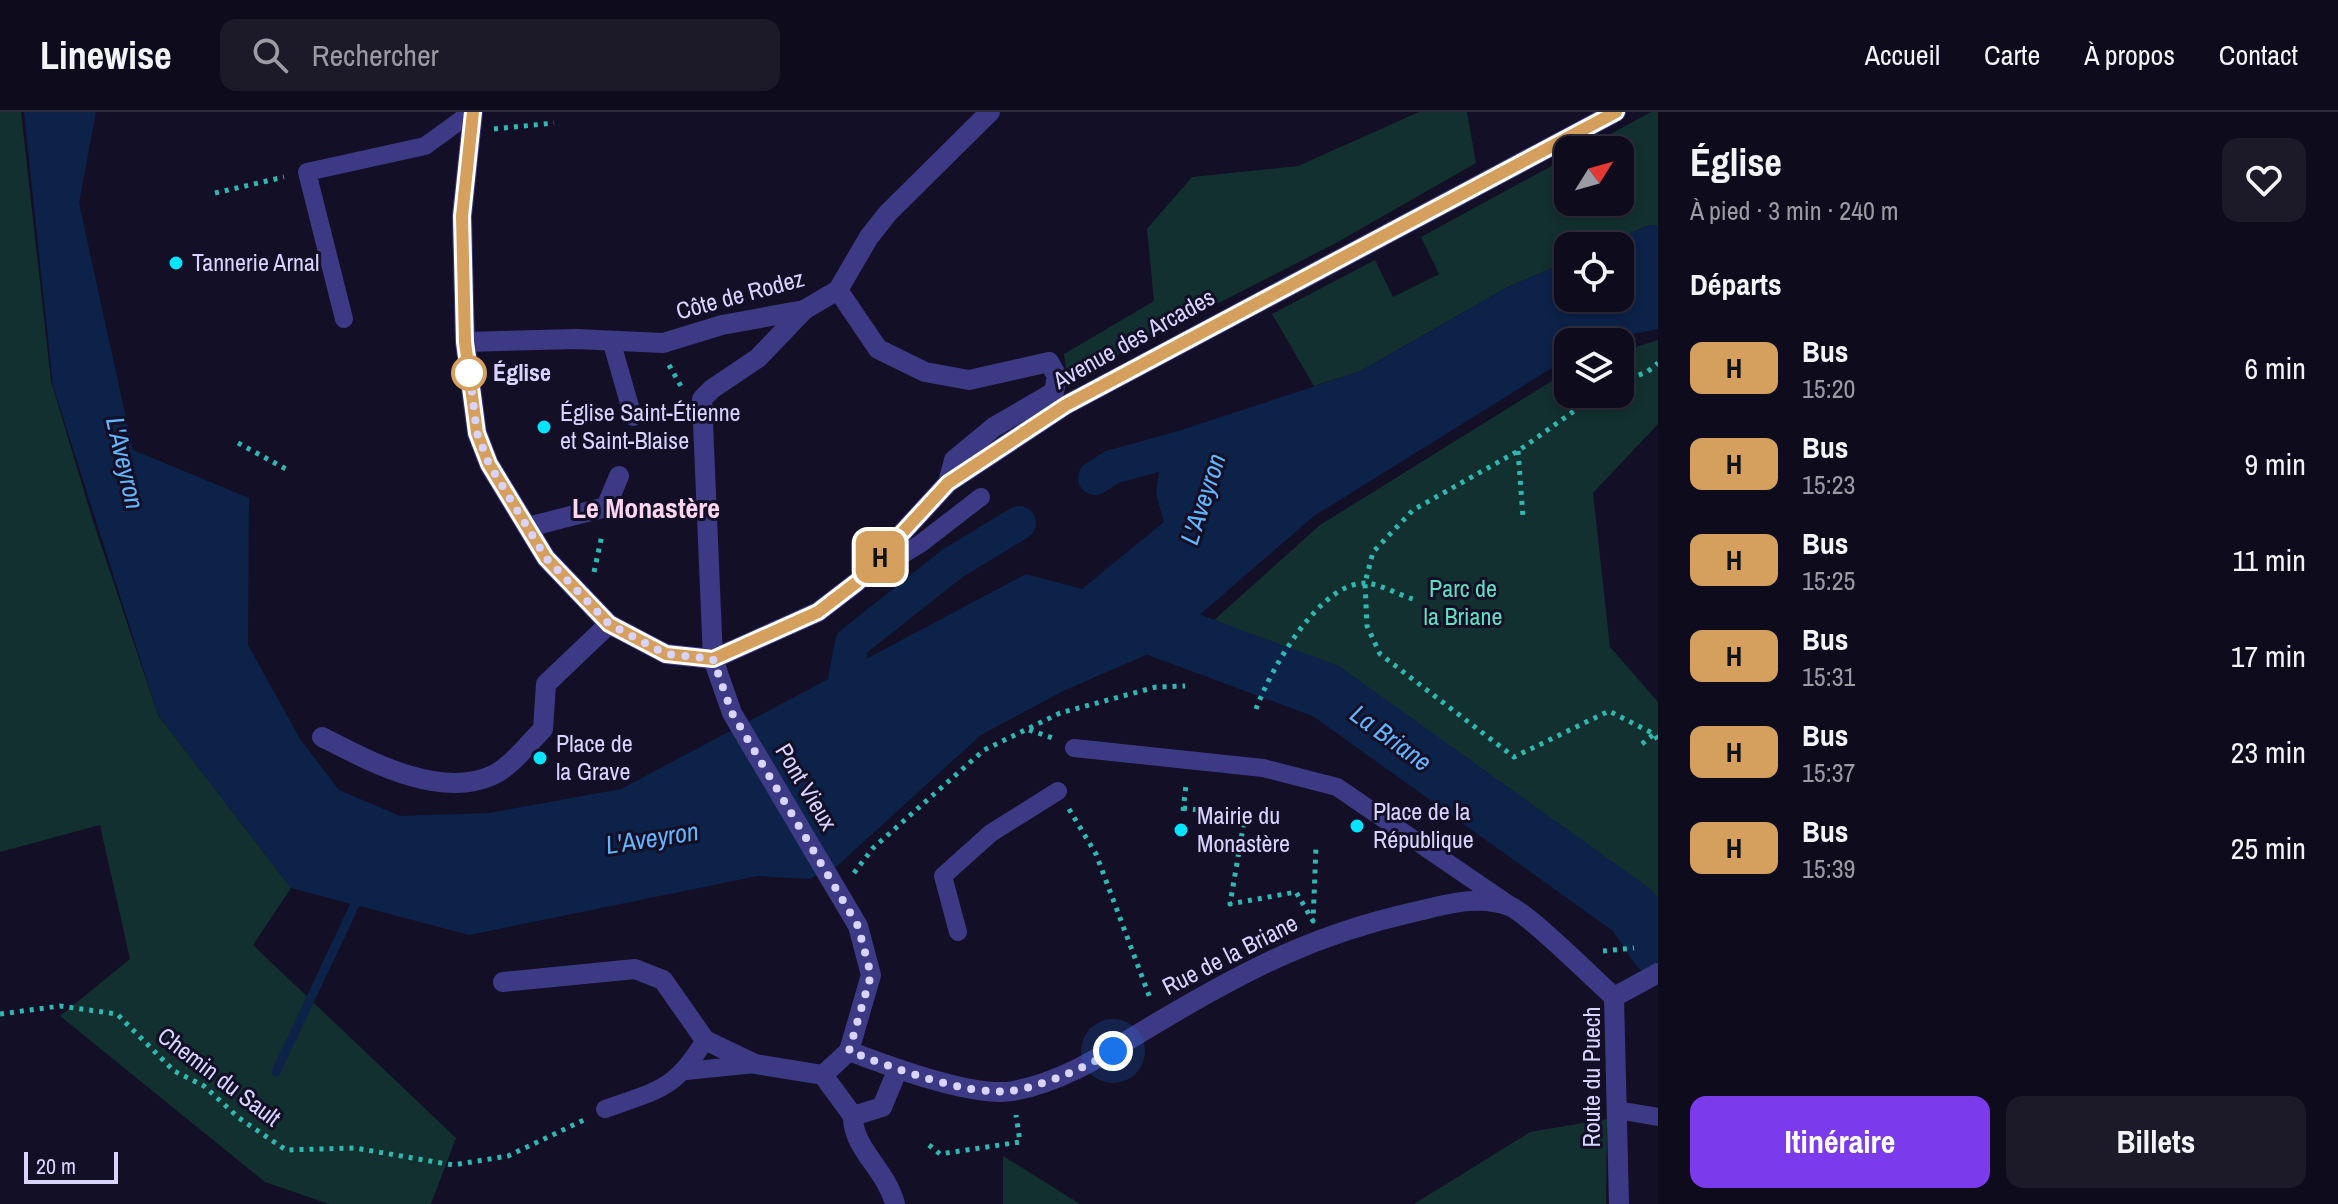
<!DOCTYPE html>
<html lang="fr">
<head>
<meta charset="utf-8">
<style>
  :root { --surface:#0e0b1c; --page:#1c1929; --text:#f1f3f6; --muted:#9b9ba3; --line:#2e2b3b; --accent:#7c3aed }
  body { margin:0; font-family:"Archivo Narrow",sans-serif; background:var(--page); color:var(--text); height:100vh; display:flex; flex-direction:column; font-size:30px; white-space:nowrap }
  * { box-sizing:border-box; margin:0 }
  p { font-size:26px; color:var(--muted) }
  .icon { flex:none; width:44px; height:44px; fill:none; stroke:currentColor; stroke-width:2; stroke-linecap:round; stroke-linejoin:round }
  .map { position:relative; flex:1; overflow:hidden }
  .panel { display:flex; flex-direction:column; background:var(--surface); width:680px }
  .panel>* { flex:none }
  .badge { padding:0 16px; border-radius:12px; font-size:28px; line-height:52px }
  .needle { width:52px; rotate:53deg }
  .fabs { position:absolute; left:1554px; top:24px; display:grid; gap:16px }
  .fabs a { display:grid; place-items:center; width:80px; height:80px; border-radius:16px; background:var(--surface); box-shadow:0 4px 12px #0003,0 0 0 2px var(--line); font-size:40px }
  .scale { position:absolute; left:24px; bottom:20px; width:94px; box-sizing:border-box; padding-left:8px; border:4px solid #d9d4ff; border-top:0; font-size:22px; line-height:28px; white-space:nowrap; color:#d9d4ff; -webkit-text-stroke:6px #130f26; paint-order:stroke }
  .you { position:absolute; width:40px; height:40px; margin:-20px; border:6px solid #fff; border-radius:50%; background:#1a73e8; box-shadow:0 0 0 12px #1a73e833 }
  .map>.badge { position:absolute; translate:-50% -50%; box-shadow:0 0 0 4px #fff }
  h2 { padding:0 32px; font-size:30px; line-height:72px }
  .round { display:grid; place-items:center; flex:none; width:84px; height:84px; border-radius:16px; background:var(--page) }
  .summary { display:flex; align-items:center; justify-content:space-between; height:136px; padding:0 32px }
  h1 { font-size:38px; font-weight:800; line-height:60px }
  .action { display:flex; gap:16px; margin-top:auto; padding:16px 32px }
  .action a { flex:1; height:92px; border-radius:16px; background:var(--accent); color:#fff; font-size:32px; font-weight:800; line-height:92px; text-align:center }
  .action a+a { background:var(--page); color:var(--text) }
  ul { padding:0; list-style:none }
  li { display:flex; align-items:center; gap:24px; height:96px; padding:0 32px }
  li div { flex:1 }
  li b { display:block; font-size:30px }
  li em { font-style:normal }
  li .badge { min-width:88px; font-weight:700; text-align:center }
  header { display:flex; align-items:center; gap:48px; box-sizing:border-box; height:112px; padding:0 40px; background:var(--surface); border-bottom:2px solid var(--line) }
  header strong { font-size:38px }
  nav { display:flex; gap:44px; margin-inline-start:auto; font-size:28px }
  .search { width:560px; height:72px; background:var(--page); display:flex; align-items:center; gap:20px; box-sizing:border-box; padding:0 28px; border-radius:16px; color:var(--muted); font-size:30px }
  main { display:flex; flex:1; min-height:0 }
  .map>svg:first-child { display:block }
</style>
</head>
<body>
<header>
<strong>Linewise</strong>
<div class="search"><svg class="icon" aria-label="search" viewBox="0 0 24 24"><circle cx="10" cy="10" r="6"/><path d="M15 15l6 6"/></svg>Rechercher</div>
<nav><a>Accueil</a><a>Carte</a><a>À propos</a><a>Contact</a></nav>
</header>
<main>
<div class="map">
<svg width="1658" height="1092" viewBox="0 0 1658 1092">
  <rect width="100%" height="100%" fill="#130f26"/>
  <g fill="#12302f">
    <path d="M0 0H21L51 269 93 409 158 603 291 776 253 833 456 1026 431 1092H329L265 1070 60 904 130 847 100 713 0 740Z"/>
    <path d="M1419 0H1467L1476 51 1336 131 1068 268 1064 242 1154 189 1147 117 1192 65 1298 54Z"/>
    <path d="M1651 0H1658V114L1649 113 1602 134H1568V149L1506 176 1361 259 1314 274 1272 202 1375 148 1393 185 1439 162 1421 125 1568 45V90H1620V38H1581Z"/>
    <path d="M1658 228V312L1593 381 1610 535 1658 590V809L1333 572 1245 530 1203 518 1320 413 1568 259V282H1620V240Z"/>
    <path d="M1607 1007 1606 1092H1414L1530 1020Z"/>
    <path d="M1003 1044 1080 1092H1003Z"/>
  </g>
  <path fill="#0c2248" d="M24 0H96L79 91 133 338 249 386 248 533 300 627 339 678 400 704 489 701 621 677 1026 462 1082 477 1164 410 1156 382 1163 324 1361 259 1506 176 1568 149V186H1620V134H1602L1649 113 1658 114V217L1593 230H1568V246L1314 404 1160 537 1063 579 981 623 837 754 809 767 758 764 469 823 291 776 158 603 53 274Z"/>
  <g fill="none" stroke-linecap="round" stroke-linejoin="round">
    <path stroke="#0c2248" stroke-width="9" d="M276 960 358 786"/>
    <g stroke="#0c2248" stroke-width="34">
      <path d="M1095 366 1112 355 1203 330"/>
      <path d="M839 600 852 531 953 451 1019 411"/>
    </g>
    <path stroke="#0c2248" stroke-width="56" d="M1126 505 1326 579 1633 799 1658 836"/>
    <g stroke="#2fb8b0" stroke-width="5" stroke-dasharray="4 6" stroke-linecap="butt">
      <path d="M494 17 554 11"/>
      <path d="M215 81 284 65"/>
      <path d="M669 253 682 276"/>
      <path d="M1620 270 1647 260 1658 251"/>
      <path d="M1598 282 1518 339 1413 398 1373 440 1365 471 1367 514 1380 542 1514 645 1609 599 1654 622 1658 628"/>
      <path d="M238 331 286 357"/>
      <path d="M1518 339 1523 405"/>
      <path d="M594 460 602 423"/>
      <path d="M1256 597C1270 559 1319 470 1366 471 1380 472 1399 483 1413 487"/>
      <path d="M1029 618 1053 626"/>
      <path d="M1642 632 1654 622"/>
      <path d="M1183 696 1245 704 1230 792 1296 780 1313 809 1316 735"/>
      <path d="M1069 697 1096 742 1150 886"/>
      <path d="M1183 699 1186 673"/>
      <path d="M1241 735 1254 730"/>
      <path d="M854 761 873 736 984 638 1060 601 1156 575 1185 574"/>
      <path d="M1603 839 1634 836"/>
      <path d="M0 902 60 894 117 902 174 959 204 974 239 1006 286 1038 355 1036 453 1053 508 1044 586 1007"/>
      <path d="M929 1033 940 1042 1020 1030 1016 1003"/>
    </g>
    <g stroke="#3d3a85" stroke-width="18">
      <path d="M344 207 307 60 425 34 472 0"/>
      <path d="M611 228 633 305"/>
      <path d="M867 464 920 432 981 385"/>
      <path d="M1074 636 1263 656 1337 675 1508 792"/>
      <path d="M958 820 943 764 991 721 1058 679"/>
      <path d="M686 959 755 952"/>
      <path d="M605 997C658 978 675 978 705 928"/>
      <path d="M1617 998 1658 1005"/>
    </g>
    <g stroke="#3d3a85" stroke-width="20">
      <path d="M838 178 878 237 925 260 969 268 1049 250 1057 264 1054 280 994 315 954 348 948 371"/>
      <path d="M528 415 606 395 619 364"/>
      <path d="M713 547 732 601 858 814 871 863 849 939"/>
    </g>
    <g stroke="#3d3a85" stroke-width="20">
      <path d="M465 230 576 227 663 231 722 213 804 198 838 178 869 125 888 101 990 0"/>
      <path d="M713 547 702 287 712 277 758 246 804 198"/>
      <path d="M322 625C369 649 440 688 493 663 512 654 529 631 543 617L546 572 609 512"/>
      <path d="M503 870 635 857 663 868 705 928 755 952 823 963"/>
      <path d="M1614 885 1619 1092"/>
      <path d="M1614 885 1658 861"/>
      <path d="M823 963 849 939C888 954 973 986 1013 979 1068 969 1112 937 1160 909 1246 858 1315 822 1414 800 1445 793 1478 782 1509 794 1527 800 1595 868 1614 885"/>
      <path d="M823 963 853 1004 882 995 898 957"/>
      <path d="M853 1004C852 1036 886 1057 895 1092"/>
    </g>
    <path stroke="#3d3a85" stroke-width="20" d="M473 0 462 104 465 230 477 321 489 352 546 446 609 512 666 542 713 547 818 500 857 470 948 371 1066 293 1616 0"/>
  </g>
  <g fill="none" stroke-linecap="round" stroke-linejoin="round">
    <g stroke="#fff" stroke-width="18">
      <path id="line" d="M473 0 462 104 465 230 477 321 489 352 546 446 609 512 666 542 713 547 818 500 857 470 948 371 1066 293 1616 0"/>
    </g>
    <use href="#line" stroke="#d5a05e" stroke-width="12"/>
    <path stroke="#d9d4ff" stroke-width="8" stroke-dasharray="0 14.4" d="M469 261V256L477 321 489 352 546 446 609 512 666 542 713 547 732 601 858 814 871 863 849 939C890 955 967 984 1010 979 1041 975 1087 955 1113 939"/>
  </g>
  <g fill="#00e5ff" stroke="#130f26" stroke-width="3">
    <circle cx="176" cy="151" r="8"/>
    <circle cx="544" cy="315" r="8"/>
    <circle cx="540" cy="646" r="8"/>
    <circle cx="1357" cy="714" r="8"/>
    <circle cx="1181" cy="718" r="8"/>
  </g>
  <circle fill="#fff" stroke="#d5a05e" stroke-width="4" cx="469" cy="261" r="16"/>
  <g text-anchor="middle" stroke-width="6" stroke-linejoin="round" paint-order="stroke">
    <g font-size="24" fill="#d9d4ff" stroke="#130f26" text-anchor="start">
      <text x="192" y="159">Tannerie Arnal</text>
      <text x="560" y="309">Église Saint-Étienne<tspan x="560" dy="28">et Saint-Blaise</tspan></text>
      <text x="556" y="640">Place de<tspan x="556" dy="28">la Grave</tspan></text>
      <text x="1373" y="708">Place de la<tspan x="1373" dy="28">République</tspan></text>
      <text x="1197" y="712">Mairie du<tspan x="1197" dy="28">Monastère</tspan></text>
    </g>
    <g font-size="24" fill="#d9d4ff" stroke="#130f26">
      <text transform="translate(740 183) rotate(-15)" y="8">Côte de Rodez</text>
      <text transform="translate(1134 227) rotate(-29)" y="8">Avenue des Arcades</text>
      <text transform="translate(806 675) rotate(59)" y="8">Pont Vieux</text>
      <text transform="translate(1230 843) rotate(-27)" y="8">Rue de la Briane</text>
      <text transform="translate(219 965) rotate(37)" y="8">Chemin du Sault</text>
      <text transform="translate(1592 965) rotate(-90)" y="8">Route du Puech</text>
    </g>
    <g font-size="24" font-weight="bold" fill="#d9d4ff" stroke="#130f26" text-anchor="start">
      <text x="493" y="269">Église</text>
    </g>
    <g font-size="24" fill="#5fe0c0" stroke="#130f26">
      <text x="1463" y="485">Parc de<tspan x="1463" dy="28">la Briane</tspan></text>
    </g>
    <g font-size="26" font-style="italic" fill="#62b6ff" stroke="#130f26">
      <text transform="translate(125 351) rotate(77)" y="9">L'Aveyron</text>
      <text transform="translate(1203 387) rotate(-72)" y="9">L'Aveyron</text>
      <text transform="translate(1391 626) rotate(36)" y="9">La Briane</text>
      <text transform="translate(652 726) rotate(-9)" y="9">L'Aveyron</text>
    </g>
    <g font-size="28" font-weight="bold" fill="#ffd6f0" stroke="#130f26">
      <text x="646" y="406">Le Monastère</text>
    </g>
  </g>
</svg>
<div class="fabs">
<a><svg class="needle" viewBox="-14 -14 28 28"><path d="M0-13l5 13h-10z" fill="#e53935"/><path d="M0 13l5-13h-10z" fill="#9b9ba3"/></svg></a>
<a><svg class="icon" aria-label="locate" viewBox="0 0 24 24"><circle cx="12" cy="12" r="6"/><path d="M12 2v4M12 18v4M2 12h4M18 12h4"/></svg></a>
<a><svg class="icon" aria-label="layers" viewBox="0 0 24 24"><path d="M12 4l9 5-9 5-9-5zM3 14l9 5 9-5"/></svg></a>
</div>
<div class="scale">20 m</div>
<div class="you" style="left:1113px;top:939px"></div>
<b class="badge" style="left:880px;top:445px;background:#d5a05e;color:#111">H</b>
</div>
<section class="panel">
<div class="summary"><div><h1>Église</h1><p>À pied · 3 min · 240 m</p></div><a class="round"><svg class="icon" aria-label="heart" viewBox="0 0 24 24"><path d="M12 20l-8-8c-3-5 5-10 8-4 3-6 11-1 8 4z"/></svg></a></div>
<h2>Départs</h2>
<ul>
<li><span class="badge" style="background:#d5a05e;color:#111">H</span><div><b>Bus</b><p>15:20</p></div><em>6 min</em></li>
<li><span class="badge" style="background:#d5a05e;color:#111">H</span><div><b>Bus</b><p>15:23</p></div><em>9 min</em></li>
<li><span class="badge" style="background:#d5a05e;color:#111">H</span><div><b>Bus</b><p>15:25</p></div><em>11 min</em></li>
<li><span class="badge" style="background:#d5a05e;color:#111">H</span><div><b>Bus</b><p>15:31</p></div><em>17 min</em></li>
<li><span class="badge" style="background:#d5a05e;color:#111">H</span><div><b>Bus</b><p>15:37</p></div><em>23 min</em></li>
<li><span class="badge" style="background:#d5a05e;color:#111">H</span><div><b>Bus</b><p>15:39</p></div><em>25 min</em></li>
</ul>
<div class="action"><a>Itinéraire</a><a>Billets</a></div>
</section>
</main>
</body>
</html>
